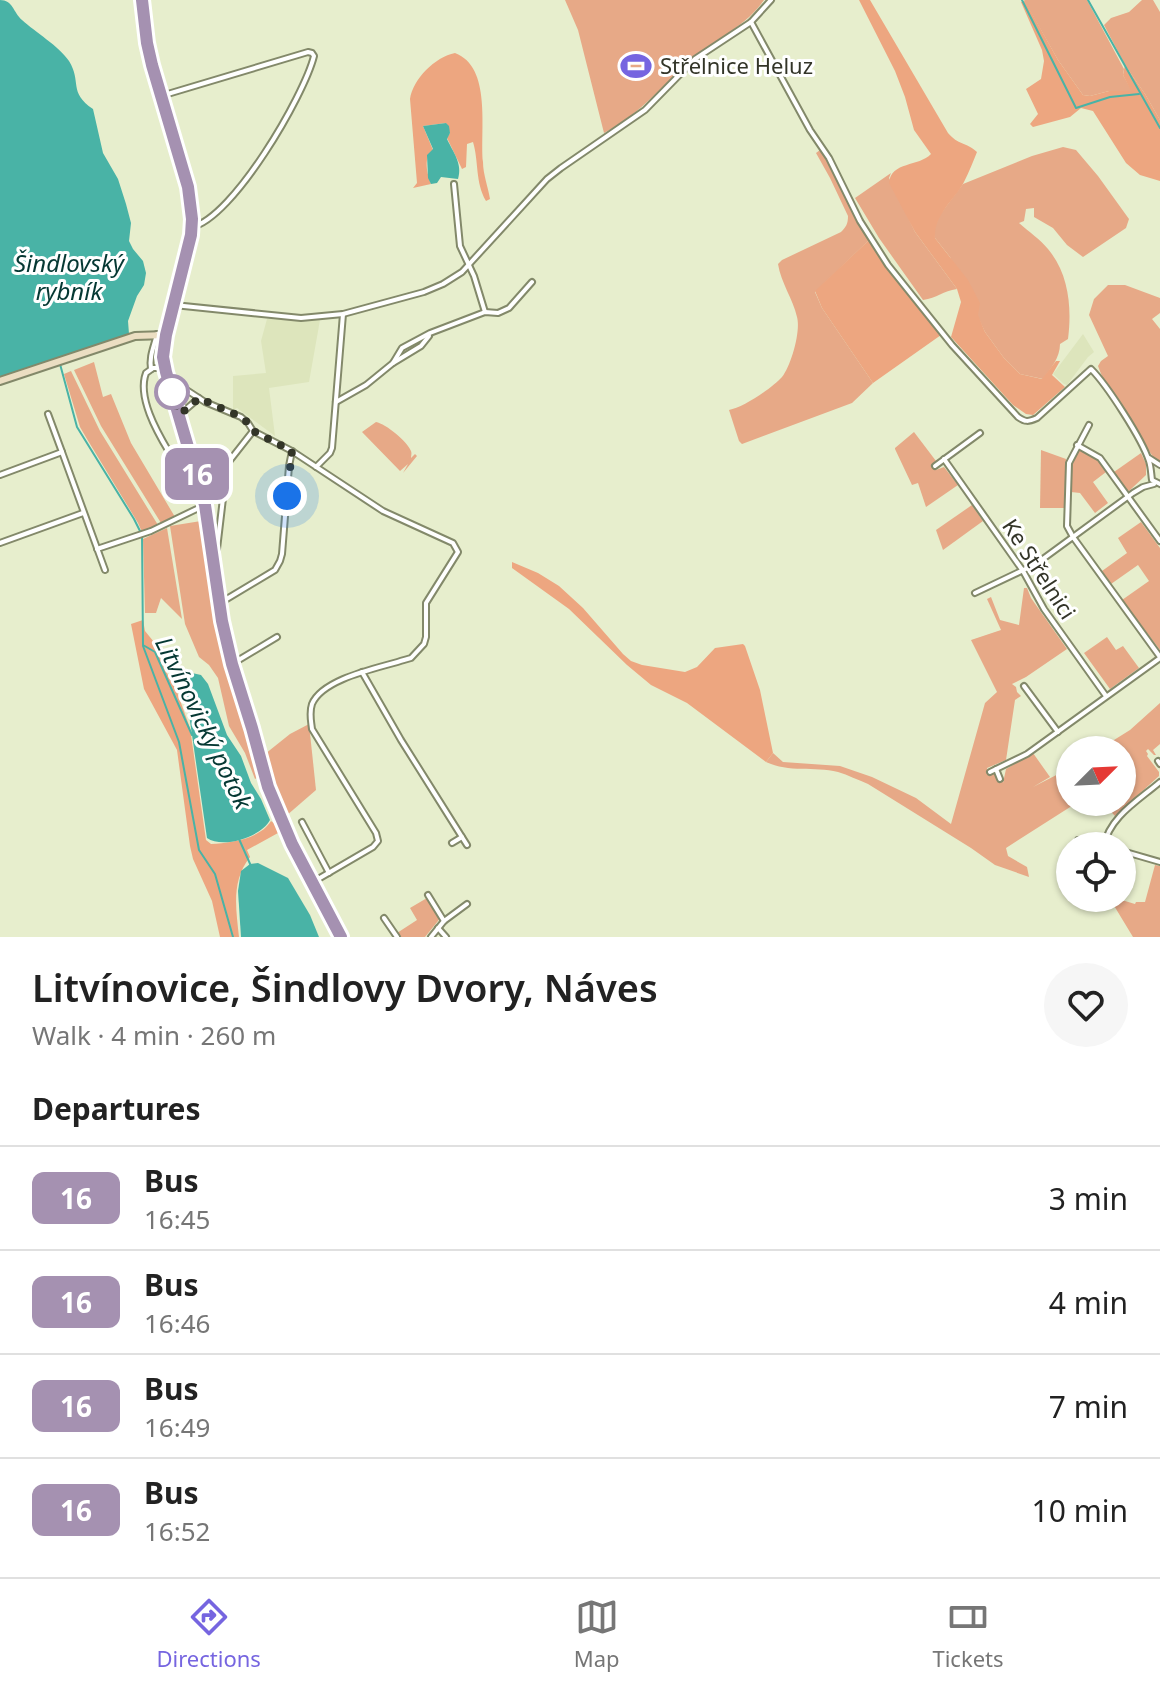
<!DOCTYPE html>
<html lang="en">
<head>
<meta charset="utf-8">
<style>
  :root { --surface:#fff; --page:#f6f6f6; --text:#222; --muted:#767676; --line:#e0e0e0; --accent:#7665e0 }
  body { margin:0; font-family:"Noto Sans",sans-serif; background:var(--page); color:var(--text); height:100vh; display:flex; flex-direction:column; font-size:30px; white-space:nowrap }
  * { box-sizing:border-box; margin:0 }
  p { font-size:26px; color:var(--muted) }
  .icon { flex:none; width:44px; height:44px; fill:none; stroke:currentColor; stroke-width:2; stroke-linecap:round; stroke-linejoin:round }
  .map { position:relative; height:937px; overflow:hidden }
  .panel { display:flex; flex-direction:column; background:var(--surface); flex:1 }
  .panel>* { flex:none }
  .badge { padding:0 16px; border-radius:12px; font-size:28px; line-height:52px }
  .needle { width:52px; rotate:66deg }
  .fabs { position:absolute; left:1056px; top:736px; display:grid; gap:16px }
  .fabs a { display:grid; place-items:center; width:80px; height:80px; border-radius:50%; background:var(--surface); box-shadow:0 2px 6px #0004; font-size:40px }
  .you { position:absolute; width:40px; height:40px; margin:-20px; border:6px solid #fff; border-radius:50%; background:#1a73e8; box-shadow:0 0 0 12px #1a73e833 }
  .map>.badge { position:absolute; translate:-50% -50%; box-shadow:0 0 0 4px #fff }
  h2 { padding:0 32px; font-size:30px; line-height:72px }
  .round { display:grid; place-items:center; flex:none; width:84px; height:84px; border-radius:42px; background:var(--page) }
  .head { display:flex; align-items:center; justify-content:space-between; height:136px; padding:0 32px }
  h1 { font-size:38px; font-weight:600; line-height:60px }
  ul { padding:0; list-style:none }
  li { display:flex; align-items:center; gap:24px; height:104px; padding:0 32px; border-top:2px solid var(--line) }
  li div { flex:1 }
  li b { display:block; font-size:30px }
  li em { font-style:normal }
  li .badge { min-width:88px; font-weight:700; text-align:center }
  .menu { display:flex; justify-content:space-around; align-items:center; height:112px; border-top:2px solid var(--line); background:var(--surface); font-size:22px; color:var(--muted) }
  .menu a { display:grid; justify-items:center; gap:4px }
  .menu .selected { color:var(--accent) }
  .map>svg:first-child { display:block }
</style>
</head>
<body>
<div class="map">
<svg width="1160" height="937" viewBox="0 0 1160 937">
  <rect width="100%" height="100%" fill="#e7eecd"/>
  <g fill="#dde5bc">
    <path d="M267 319 320 320 309 382 269 388 275 436 237 408 233 410V376L266 373 261 341Z"/>
    <path d="M1083 334 1094 352 1088 357 1067 385 1064 384 1053 374Z"/>
  </g>
  <g fill="#e7a987">
    <path d="M565 0H764C747 25 719 37 696 56 665 82 641 114 604 133L578 30Z"/>
    <path d="M1024 0H1087L1124 69 1123 75 1132 91H1109L1090 96 1083 95 1058 60Z"/>
    <path d="M1142 0H1153L1160 12V120L1145 94 1125 65 1104 25 1111 18 1129 12Z"/>
    <path d="M1063 147 1076 150 1098 176 1129 219 1126 228 1083 257 1067 245 1053 228 1034 217V208L1026 209 1024 221 1019 223C1029 232 1040 239 1048 249 1069 274 1072 308 1068 339L1060 344C1060 358 1051 368 1043 379L1020 374 1004 358 985 332 950 257 935 238 934 230 939 216 963 184 1032 156Z"/>
    <path d="M820 150C839 178 849 212 869 240L815 292 822 308 873 383 852 403 742 444 739 441 729 410C743 408 772 388 782 377 791 366 801 331 797 317 793 299 781 283 778 264L782 260 841 232C846 227 848 224 848 216L830 178 816 153Z"/>
    <path d="M891 173 889 178 915 232 957 289C943 291 937 298 923 300L879 238 855 198Z"/>
    <path d="M1108 285H1125L1160 298V313L1152 319 1160 329V462L1156 461C1136 431 1110 400 1098 366L1101 361 1108 356 1089 315 1094 299Z"/>
    <path d="M94 362 103 397 111 394 131 443 175 517 161 523 101 426 74 370Z"/>
    <path d="M71 371 100 431 158 525 142 532 138 523 87 439 80 427 64 374Z"/>
    <path d="M376 422C386 424 407 441 411 451 412 453 411 456 411 458L415 454 417 456 403 473 408 464 400 471 362 432Z"/>
    <path d="M914 432 936 461 932 465 936 470 944 467 958 485 926 507 918 483 912 485 895 449V448Z"/>
    <path d="M1081 448 1097 459 1106 472 1093 482 1108 503 1095 513 1080 493 1071 492 1070 464 1077 450Z"/>
    <path d="M1041 450 1066 459 1064 508H1040Z"/>
    <path d="M1141 453 1146 464V475L1129 491 1127 490 1114 472Z"/>
    <path d="M972 505 983 521 943 550 936 530Z"/>
    <path d="M201 521 220 638 260 776 255 779 245 753 229 726 218 678 209 665 199 657 185 624 170 526Z"/>
    <path d="M1141 522 1160 548V650L1122 600 1149 581 1138 565 1111 584 1102 571 1127 553 1118 538Z"/>
    <path d="M167 528 182 619 161 598 156 613H145L143 539Z"/>
    <path d="M1024 588H1027L1031 598 1067 649 1026 677 1012 684 1016 687 1017 692 1021 696 1015 700 1006 760 987 768 989 773H994L997 779 1003 777V783L1006 769 1033 753 1050 777 1033 787 1070 768V802H1078L1006 848 1008 856 1027 867 1029 877 995 865 971 848 868 784C858 780 848 775 838 772 814 766 789 773 766 762L773 753 783 762 840 766 872 777 916 798 951 824 985 703 997 692 971 640 1001 630 987 599 991 597 1000 620 1019 625Z"/>
    <path d="M1107 637 1116 650 1123 646 1139 668 1110 689 1084 653Z"/>
    <path d="M1160 703V744L1153 750 1156 755H1154L1148 749 1146 751 1148 754 1147 756 1159 772V776L1115 816 1102 802H1122V750H1098L1130 730Z"/>
    <path d="M309 724 316 790 286 816 273 782 265 754 290 734Z"/>
    <path d="M1155 865 1160 866V937H1133L1113 904 1100 898H1115L1135 904 1136 902H1145Z"/>
    <path d="M427 898 439 919 438 921 425 937H400L397 933 417 920 410 908Z"/>
  </g>
  <g fill="#eda680">
    <path d="M859 0H870L948 133C958 145 966 142 977 152 973 162 969 172 964 182 954 201 934 214 935 238L968 280 980 303 978 315 985 332 1004 358 1020 374 1042 379 1056 361H1060L1052 375 1065 387 1033 415 1026 414 1013 405 951 337 961 302 957 289 915 232 889 183C891 161 919 167 931 154L914 130 905 97 895 71Z"/>
    <path d="M1025 1 1058 60 1083 95 1090 96 1109 91H1131L1123 75 1125 65 1145 94 1160 120V181L1140 175 1126 163 1093 111 1081 108 1070 117 1033 127 1030 124 1038 114 1026 89 1041 79 1044 61 1042 50 1021 2Z"/>
    <path d="M455 53C492 67 480 129 483 162 483 174 488 187 490 199L486 201C475 182 479 162 473 142L467 144 466 167 462 169 447 138 450 133 446 123 423 126 433 150C423 156 427 174 431 184L413 188 417 183 410 99C413 79 435 57 455 53Z"/>
    <path d="M869 240 889 272 941 335 873 383 822 308 815 291Z"/>
    <path d="M512 562 538 573 559 586 583 608 623 654 631 661 642 665 685 672 697 667 715 648 743 644 745 646 760 690 773 753 766 762 687 703 651 685 627 665 569 609 512 568Z"/>
    <path d="M143 620 145 631 158 647 161 662 177 692 190 728 206 840 211 844C230 843 260 839 271 821L275 824 278 833 247 850 250 857C231 881 236 908 239 937H220L212 901 193 859 190 846 177 750 144 689 131 624Z"/>
  </g>
  <g fill="#49b3a6">
    <path d="M0 0C13 0 13 12 22 20 35 32 59 46 69 61 82 82 68 92 93 109L103 153 118 179 126 204 131 223 129 241 133 249 143 261 146 273 144 285 137 296 128 321 129 334 0 379Z"/>
    <path d="M446 123 449 126 450 133 447 139C453 152 463 164 458 179L441 177 437 183 431 184 428 178 427 155 433 149 423 126Z"/>
    <path d="M192 673 201 675 208 684 227 735 241 756 251 783 261 799 270 820C261 837 223 849 207 838L184 680 187 675Z"/>
    <path d="M258 863 288 878 310 915 319 937H241L238 891 241 871 250 864Z"/>
  </g>
  <g fill="none" stroke-linecap="round" stroke-linejoin="round">
    <g stroke="#49b3a6" stroke-width="2">
      <path d="M1022 0 1076 108 1110 97 1139 94"/>
      <path d="M1088 0 1160 128"/>
      <path d="M60 364 77 427 134 519 142 535 143 645 155 652 192 735"/>
      <path d="M143 646 179 742 199 850 215 874 233 937"/>
      <path d="M239 839 251 866"/>
    </g>
    <g stroke="#83896a" stroke-width="8">
      <g id="street">
        <path d="M751 22 810 130 829 158 860 221 888 265 952 345 1018 417C1025 422 1028 422 1037 418L1091 369C1107 385 1142 439 1149 461 1151 467 1151 473 1152 480L1160 484"/>
        <path d="M161 96 308 52 312 53 314 56C304 96 233 218 192 227"/>
        <path d="M454 184 460 246 474 276 485 312"/>
        <path d="M174 305 301 318 343 314 424 292 443 284 462 272 547 179 561 168 645 110 695 59 751 22 771 0"/>
        <path d="M393 363 402 348 430 333 485 312 498 313 509 308 532 282"/>
        <path d="M165 368H153L146 373C137 397 157 432 169 452L172 453 188 449"/>
        <path d="M151 369C149 356 154 347 157 334"/>
        <path d="M182 387 205 402 241 417 248 423 253 431 292 451 383 511 453 543 458 552 426 603V637L424 644 411 658 404 660C379 668 323 678 312 704 309 713 311 720 312 729L376 833 378 841 373 847 313 882"/>
        <path d="M336 402 366 385 393 363 421 346 429 336"/>
        <path d="M179 413 184 411 199 398"/>
        <path d="M48 414 62 452"/>
        <path d="M1089 425 1069 463 1067 526 1073 537 1160 657"/>
        <path d="M1077 445 1100 458 1160 541"/>
        <path d="M1149 458 1160 465"/>
        <path d="M944 459 1023 571 1044 609 1106 696"/>
        <path d="M935 466 980 433"/>
        <path d="M316 467 330 453 332 448 343 314"/>
        <path d="M0 475 62 452 105 570"/>
        <path d="M202 492 209 487 253 431"/>
        <path d="M0 543 83 513"/>
        <path d="M97 549 151 531 205 505"/>
        <path d="M212 557 217 549 224 490V469"/>
        <path d="M975 593 1036 564 1133 493 1143 487 1154 484"/>
        <path d="M220 603 275 570 280 561 282 554 289 466 292 451"/>
        <path d="M232 664 277 637"/>
        <path d="M362 672 401 740 467 845"/>
        <path d="M1024 686 1058 732"/>
        <path d="M1158 761 1160 764"/>
        <path d="M996 769 1000 779"/>
        <path d="M990 772 1027 754 1160 658"/>
        <path d="M302 822 329 873"/>
        <path d="M1078 840 1102 846"/>
        <path d="M452 843 462 837"/>
        <path d="M1104 846C1109 817 1139 800 1160 782"/>
        <path d="M1122 851 1160 862"/>
        <path d="M428 895 444 921"/>
        <path d="M384 918 397 937"/>
        <path d="M438 928 446 937"/>
        <path d="M431 937 444 921 467 904"/>
      </g>
    </g>
    <g stroke="#83896a" stroke-width="10">
      <g id="secondary">
        <path d="M142 0 147 43 152 65 188 187 192 219 191 235 166 335 163 357 166 372 205 505 222 621 232 664 253 731 268 787 292 844 341 937"/>
        <path d="M0 381 135 336 166 335"/>
      </g>
    </g>
    <use href="#street" stroke="#fff" stroke-width="4"/>
    <use href="#secondary" stroke="#ebdec2" stroke-width="6"/>
  </g>
  <g fill="none" stroke-linecap="round" stroke-linejoin="round">
    <g stroke="#fff" stroke-width="18">
      <path id="line" d="M142 0 147 43 152 65 188 187 192 219 191 235 166 335 163 357 166 372 205 505 222 621 232 664 252 728 268 787 292 844 341 937"/>
    </g>
    <use href="#line" stroke="#a591b1" stroke-width="12"/>
    <path stroke="#333528" stroke-width="8" stroke-dasharray="0 14.4" d="M172 392 178 413 184 411 199 398 241 417 248 423 253 431 292 451 287 496"/>
  </g>
  <defs>
    <g id="stadium-bare" transform="scale(2.4)"><path d="M0-5a6.5 5 0 1 0 0 10a6.5 5 0 1 0 0-10ZM-3.5-1.8h7v3.6h-7Z" fill="#7665e0" stroke="#fff" stroke-width="2.5" paint-order="stroke"/></g>
  </defs>
  <g fill-rule="evenodd">
    <use href="#stadium-bare" x="636" y="66"/>
  </g>
  <circle fill="#fff" stroke="#a591b1" stroke-width="4" cx="172" cy="392" r="16"/>
  <g text-anchor="middle" stroke-width="6" stroke-linejoin="round" paint-order="stroke">
    <g font-size="22" fill="#333528" stroke="#fff" text-anchor="start">
      <text x="660" y="74">Střelnice Heluz</text>
    </g>
    <g font-size="22" fill="#333528" stroke="#fff">
      <text transform="translate(1039 569) rotate(57)" y="8">Ke Střelnici</text>
    </g>
    <g font-size="24" font-style="italic" fill="#053833" stroke="#fff">
      <text x="69" y="272">Šindlovský<tspan x="69" dy="28">rybník</tspan></text>
      <text transform="translate(203 723) rotate(64)" y="8">Litvínovický potok</text>
    </g>
  </g>
</svg>
<div class="fabs">
<a><svg class="needle" viewBox="-14 -14 28 28"><path d="M0-13l5 13h-10z" fill="#e53935"/><path d="M0 13l5-13h-10z" fill="#767676"/></svg></a>
<a><svg class="icon" aria-label="locate" viewBox="0 0 24 24"><circle cx="12" cy="12" r="6"/><path d="M12 2v4M12 18v4M2 12h4M18 12h4"/></svg></a>
</div>
<div class="you" style="left:287px;top:496px"></div>
<b class="badge" style="left:197px;top:474px;background:#a591b1;color:#fff">16</b>
</div>
<section class="panel">
<div class="head"><div><h1>Litvínovice, Šindlovy Dvory, Náves</h1><p>Walk · 4 min · 260 m</p></div><a class="round"><svg class="icon" aria-label="heart" viewBox="0 0 24 24"><path d="M12 20l-8-8c-3-5 5-10 8-4 3-6 11-1 8 4z"/></svg></a></div>
<h2>Departures</h2>
<ul>
<li><span class="badge" style="background:#a591b1;color:#fff">16</span><div><b>Bus</b><p>16:45</p></div><em>3 min</em></li>
<li><span class="badge" style="background:#a591b1;color:#fff">16</span><div><b>Bus</b><p>16:46</p></div><em>4 min</em></li>
<li><span class="badge" style="background:#a591b1;color:#fff">16</span><div><b>Bus</b><p>16:49</p></div><em>7 min</em></li>
<li><span class="badge" style="background:#a591b1;color:#fff">16</span><div><b>Bus</b><p>16:52</p></div><em>10 min</em></li>
</ul>
</section>
<nav class="menu">
<a class="selected"><svg class="icon" aria-label="directions" viewBox="0 0 24 24"><path d="M12 3l9 9-9 9-9-9zM9 14v-3h6M13 9l2 2-2 2"/></svg>Directions</a>
<a><svg class="icon" aria-label="map" viewBox="0 0 24 24"><path d="M3 6l6-2 6 2 6-2v14l-6 2-6-2-6 2zM9 4v14M15 6v14"/></svg>Map</a>
<a><svg class="icon" aria-label="tickets" viewBox="0 0 24 24"><path d="M3 7h18v10H3zM15 7v10"/></svg>Tickets</a>
</nav>
</body>
</html>
